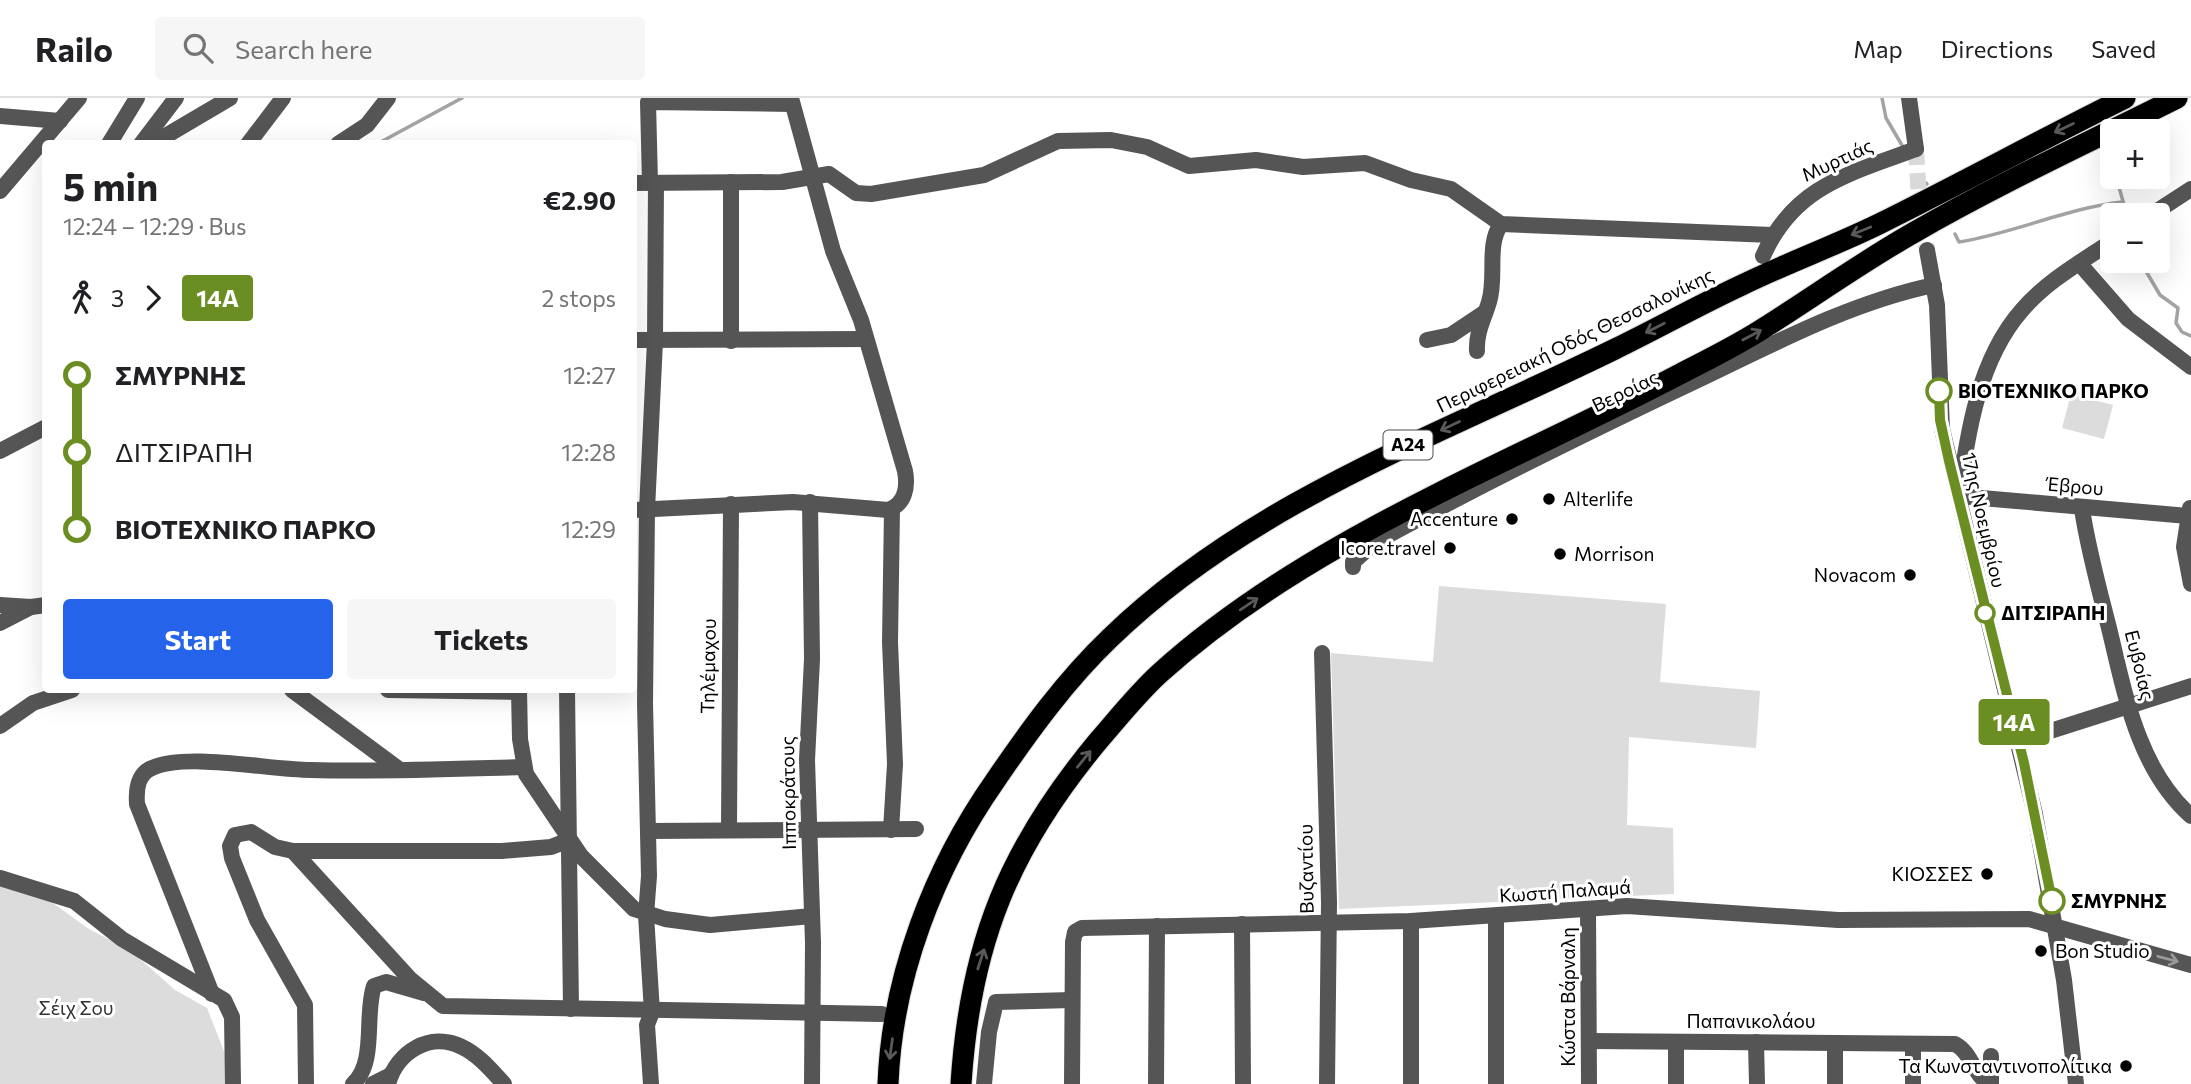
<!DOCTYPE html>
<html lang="en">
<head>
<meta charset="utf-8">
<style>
  :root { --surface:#fff; --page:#f6f6f6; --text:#202124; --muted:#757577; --line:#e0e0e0; --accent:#2563eb }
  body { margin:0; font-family:Commissioner,sans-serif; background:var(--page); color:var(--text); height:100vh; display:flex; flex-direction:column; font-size:26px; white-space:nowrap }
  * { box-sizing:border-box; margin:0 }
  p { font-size:23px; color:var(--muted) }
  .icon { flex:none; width:38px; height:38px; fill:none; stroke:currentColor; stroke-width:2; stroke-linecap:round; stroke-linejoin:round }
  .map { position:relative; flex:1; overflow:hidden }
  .drawer { position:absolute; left:42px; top:42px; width:595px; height:553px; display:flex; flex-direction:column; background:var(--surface); border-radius:7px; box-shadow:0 7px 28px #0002 }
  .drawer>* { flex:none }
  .badge { padding:0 14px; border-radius:5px; font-size:24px; line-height:46px }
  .buttons { position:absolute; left:2100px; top:21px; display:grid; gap:14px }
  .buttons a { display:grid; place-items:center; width:70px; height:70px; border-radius:7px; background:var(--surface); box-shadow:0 7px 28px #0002; font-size:35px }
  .map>.badge { position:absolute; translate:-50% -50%; box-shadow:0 0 0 4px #fff }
  .legs { display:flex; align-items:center; gap:10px; height:77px; padding:0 21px; font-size:23px }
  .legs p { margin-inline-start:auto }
  .headline { display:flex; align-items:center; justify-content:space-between; height:119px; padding:0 21px }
  h1 { font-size:38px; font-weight:700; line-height:52px }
  .button { display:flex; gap:14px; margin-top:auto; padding:14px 21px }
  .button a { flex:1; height:80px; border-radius:7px; background:var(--accent); color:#fff; font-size:28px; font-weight:700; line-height:80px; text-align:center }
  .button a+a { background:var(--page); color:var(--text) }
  ul { padding:0 21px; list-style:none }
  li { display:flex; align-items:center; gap:24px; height:77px; font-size:26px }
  li i { display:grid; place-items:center; width:10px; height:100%; margin:0 9px; background:currentColor }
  li i::after { content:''; width:18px; height:18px; margin:-9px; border:5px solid; border-radius:50%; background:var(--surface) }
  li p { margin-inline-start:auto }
  li:first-child i { background:linear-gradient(#0000 50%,currentColor 0) }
  li:last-child i { background:linear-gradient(currentColor 50%,#0000 0) }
  header { display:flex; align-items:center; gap:42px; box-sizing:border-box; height:98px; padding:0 35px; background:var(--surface); border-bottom:2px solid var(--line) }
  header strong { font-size:33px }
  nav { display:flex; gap:38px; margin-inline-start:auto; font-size:24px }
  .search { width:490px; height:63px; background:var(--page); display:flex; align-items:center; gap:18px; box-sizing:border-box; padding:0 24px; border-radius:7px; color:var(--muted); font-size:26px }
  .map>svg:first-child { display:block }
</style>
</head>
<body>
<header>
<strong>Railo</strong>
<div class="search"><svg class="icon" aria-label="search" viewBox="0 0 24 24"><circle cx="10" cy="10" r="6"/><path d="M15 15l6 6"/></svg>Search here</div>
<nav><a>Map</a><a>Directions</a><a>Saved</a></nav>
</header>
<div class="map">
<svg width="2191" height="986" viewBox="0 0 2191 986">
  <rect width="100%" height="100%" fill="#fff"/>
  <g fill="#dcdcdc">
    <path d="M2071 296 2113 307 2104 341 2062 330Z"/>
    <path d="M1439 488 1666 506 1660 584 1760 593 1756 650 1629 639 1627 727 1673 730 1674 796 1339 811 1331 555 1433 564Z"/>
    <path d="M0 785 50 803 89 831 131 853 175 892 207 910 225 956 228 986H0Z"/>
  </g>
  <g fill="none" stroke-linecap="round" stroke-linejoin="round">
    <g stroke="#a3a3a3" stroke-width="3.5">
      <path d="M1882 0 1886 20 1903 49"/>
      <path d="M377 46 462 0"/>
      <path d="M2116 79 2125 110"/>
      <path d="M1926 85 1927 86"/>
      <path d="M1955 136 1959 144C2015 135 2067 110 2122 104"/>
      <path d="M2140 163 2160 197 2178 210 2176 225 2182 234 2191 238"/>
    </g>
    <path stroke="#d9d9d9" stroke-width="16" stroke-dasharray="16 8" stroke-linecap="butt" d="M1916 51 1919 101 1927 152"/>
    <g stroke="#dbdbdb" stroke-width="23">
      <g id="highway">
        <path d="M888 986C892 879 934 770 995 683 1029 633 1066 582 1110 540 1251 403 1442 336 1615 251 1658 230 1699 207 1742 187 1787 165 1834 148 1879 126 1962 85 2042 41 2125 0"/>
        <path d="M961 986C970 845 1009 750 1099 642 1119 619 1138 595 1160 575 1307 442 1507 367 1680 276 1709 261 1740 246 1767 228 1816 197 1862 164 1913 135 1998 86 2089 44 2177 0"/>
      </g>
    </g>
    <g stroke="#555" stroke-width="16">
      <path d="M1909 0 1916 51"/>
      <path d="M0 18 60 23"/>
      <path d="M109 46 137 0"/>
      <path d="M141 46 176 0"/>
      <path d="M152 46 230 0"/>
      <path d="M248 46 283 0"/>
      <path d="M338 46 367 27 388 0"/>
      <path d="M731 84V243"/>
      <path d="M634 85 782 84 829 76 856 95 871 96 984 77 1058 43 1111 42 1147 49 1189 68 1256 62 1303 69 1365 65 1411 82 1451 91 1501 126 1772 137"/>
      <path d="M650 85 648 4 792 6"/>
      <path d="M0 93 79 0"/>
      <path d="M2151 117 2191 91"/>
      <path d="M2112 143C2081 164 2047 183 2022 212 1978 262 1968 334 1959 398L2188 418"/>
      <path d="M1927 152 1937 207 1942 331 2035 716 2064 882 2076 986"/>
      <path d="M1763 158C1794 88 1849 76 1916 51"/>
      <path d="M2079 165 2128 221 2191 269"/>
      <path d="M634 242 866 241"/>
      <path d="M1427 242 1451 237 1484 215"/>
      <path d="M1477 253C1476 234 1484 221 1489 204 1497 179 1486 147 1501 126"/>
      <path d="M0 353 46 329"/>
      <path d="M810 404 812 561 807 662 813 845 812 986"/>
      <path d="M2190 410 2184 449 2191 486"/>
      <path d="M2082 411C2088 451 2099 491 2109 530 2125 596 2138 671 2191 718"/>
      <path d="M634 412 793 404 888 412C905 406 908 389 905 373L861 222 833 153 791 0"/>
      <path d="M1353 469V464L1374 445C1482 386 1592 332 1702 280 1777 244 1853 204 1934 187"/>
      <path d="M0 507 31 509"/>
      <path d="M0 525 31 509 46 507"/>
      <path d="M1322 555 1329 804 1327 986"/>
      <path d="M292 592 400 672"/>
      <path d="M388 592 519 594"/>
      <path d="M519 592 520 641 526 676 581 758 634 811 665 821 710 827 812 818"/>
      <path d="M567 592 571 911"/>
      <path d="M0 628 33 605 72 592"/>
      <path d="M2019 643 2191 588"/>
      <path d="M729 730 731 406"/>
      <path d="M891 732 895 666 890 544 892 411"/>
      <path d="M648 733 916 731"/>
      <path d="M293 753 410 881 443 908 882 916"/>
      <path d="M0 780 74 803 122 841 224 902 232 919 233 986"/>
      <path d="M1588 811 1589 986"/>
      <path d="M1496 819V986"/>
      <path d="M1411 823V986"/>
      <path d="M1242 826 1243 986"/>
      <path d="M212 896 137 706C136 692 137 676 152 670 188 654 269 672 311 672 382 674 453 671 523 669"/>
      <path d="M1589 943 1955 946C1972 955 1973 977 1990 986"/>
      <path d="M1756 944 1757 986"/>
      <path d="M1676 945V986"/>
      <path d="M1835 945V986"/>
      <path d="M1913 946V986"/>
      <path d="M1991 958V986"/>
      <path d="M306 986 305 907 257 822 232 760 230 748 235 737 251 734 275 749 293 753H502L551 749 569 742"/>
      <path d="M353 986C377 964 364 917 374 888L386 884 424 895"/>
      <path d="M373 986 391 977"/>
      <path d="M388 986C397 954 430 933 462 949 479 957 492 973 504 986"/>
      <path d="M651 986 647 927 652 914 646 817 649 778 645 605 647 412 655 243 656 85"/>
      <path d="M984 986 989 934 996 904 1072 902"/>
      <path d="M1072 986 1073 844 1075 834 1082 830 1411 823 1627 808 1838 822 2029 821 2191 867"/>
      <path d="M1156 986 1157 828"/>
    </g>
    <use href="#highway" stroke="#000" stroke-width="21"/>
  </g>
  <defs><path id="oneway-shaft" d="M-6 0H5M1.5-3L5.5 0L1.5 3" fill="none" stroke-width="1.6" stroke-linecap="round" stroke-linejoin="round" transform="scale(1.75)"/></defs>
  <g stroke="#595959">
    <use href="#oneway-shaft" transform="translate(2064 30) rotate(154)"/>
    <use href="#oneway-shaft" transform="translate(1861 133) rotate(158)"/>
    <use href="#oneway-shaft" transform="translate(1655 230) rotate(153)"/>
    <use href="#oneway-shaft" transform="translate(1752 237) rotate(-28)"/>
    <use href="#oneway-shaft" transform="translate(1450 328) rotate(155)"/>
    <use href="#oneway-shaft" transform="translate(1249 506) rotate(-34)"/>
    <use href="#oneway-shaft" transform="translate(1084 661) rotate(-51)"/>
    <use href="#oneway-shaft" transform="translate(981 861) rotate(-72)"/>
    <use href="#oneway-shaft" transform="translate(891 951) rotate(98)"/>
  </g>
  <use stroke="#999" href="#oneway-shaft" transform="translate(2168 861) rotate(15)"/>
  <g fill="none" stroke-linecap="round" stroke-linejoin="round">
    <g stroke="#fff" stroke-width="16">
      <path id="line-1" d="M1939 293 1940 322 1949 363 2024 665 2052 803"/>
    </g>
    <use href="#line-1" stroke="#6b8e23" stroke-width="10"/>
  </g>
  <g fill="#fff" stroke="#6b8e23" stroke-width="3.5">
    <circle cx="1939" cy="293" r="12"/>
    <circle cx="1985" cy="515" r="9"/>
    <circle cx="2052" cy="803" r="12"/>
  </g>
  <g fill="#000" stroke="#fff" stroke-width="2.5">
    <circle cx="1549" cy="401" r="7"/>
    <circle cx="1512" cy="421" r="7"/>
    <circle cx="1450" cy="450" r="7"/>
    <circle cx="1560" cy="456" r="7"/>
    <circle cx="1910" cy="477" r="7"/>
    <circle cx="1987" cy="776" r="7"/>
    <circle cx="2041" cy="853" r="7"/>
    <circle cx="2126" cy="968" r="7"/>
  </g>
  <g text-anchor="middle" stroke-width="6" stroke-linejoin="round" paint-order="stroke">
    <rect fill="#fff" stroke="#4c4c4c" stroke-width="2" x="1383.5" y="332.5" width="49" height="29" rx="5"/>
    <g font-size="18" font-weight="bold" fill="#000">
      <text x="1408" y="353">Α24</text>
    </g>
    <g font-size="19" fill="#000" stroke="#fff">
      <text transform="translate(1837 62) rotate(-25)" y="7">Μυρτιάς</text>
      <text transform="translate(1575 242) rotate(-26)" y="7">Περιφερειακή Οδός Θεσσαλονίκης</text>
      <text transform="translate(1625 293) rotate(-26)" y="7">Βεροίας</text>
      <text transform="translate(2075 388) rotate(5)" y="7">Έβρου</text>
      <text transform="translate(1984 422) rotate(77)" y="7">17ης Νοεμβρίου</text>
      <text transform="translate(2140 567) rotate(76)" y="7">Ευβοίας</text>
      <text transform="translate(708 568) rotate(-89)" y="7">Τηλέμαχου</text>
      <text transform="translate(788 695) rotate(-91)" y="7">Ιπποκράτους</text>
      <text transform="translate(1306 771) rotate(-91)" y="7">Βυζαντίου</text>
      <text transform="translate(1565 793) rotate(-4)" y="7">Κωστή Παλαμά</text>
      <text transform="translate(1568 899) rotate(-90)" y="7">Κώστα Βάρναλη</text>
      <text x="1751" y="930">Παπανικολάου</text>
    </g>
    <g font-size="19" font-weight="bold" fill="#000" stroke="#fff" text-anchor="start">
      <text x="1958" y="300">ΒΙΟΤΕΧΝΙΚΟ ΠΑΡΚΟ</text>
      <text x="2001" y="522">ΔΙΤΣΙΡΑΠΗ</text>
      <text x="2071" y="810">ΣΜΥΡΝΗΣ</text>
    </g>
    <g font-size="19" fill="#000" stroke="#fff" text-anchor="end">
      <text x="1563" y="408" text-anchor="start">Alterlife</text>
      <text x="1498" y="428">Accenture</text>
      <text x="1436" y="457">Icore.travel</text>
      <text x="1574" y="463" text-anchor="start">Morrison</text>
      <text x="1896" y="484">Novacom</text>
      <text x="1973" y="783">ΚΙΟΣΣΕΣ</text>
      <text x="2055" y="860" text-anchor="start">Bon Studio</text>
      <text x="2112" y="975">Τα Κωνσταντινοπολίτικα</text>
    </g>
    <g font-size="19" fill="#333" stroke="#fff">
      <text x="76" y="917">Σέιχ Σου</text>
    </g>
  </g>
</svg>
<div class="buttons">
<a>+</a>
<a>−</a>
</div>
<b class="badge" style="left:2014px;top:624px;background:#6b8e23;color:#fff">14Α</b>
<section class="drawer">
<div class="headline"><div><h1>5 min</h1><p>12:24 – 12:29 · Bus</p></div><b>€2.90</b></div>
<div class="legs"><svg class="icon" aria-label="walk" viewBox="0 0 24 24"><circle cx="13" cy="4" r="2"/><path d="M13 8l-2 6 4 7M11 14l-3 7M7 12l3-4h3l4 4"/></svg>3<svg class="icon" aria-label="forward" viewBox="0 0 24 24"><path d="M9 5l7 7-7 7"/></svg><b class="badge" style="background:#6b8e23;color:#fff">14Α</b><p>2 stops</p></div>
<ul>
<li><i style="color:#6b8e23"></i><b>ΣΜΥΡΝΗΣ</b><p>12:27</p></li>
<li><i style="color:#6b8e23"></i><span>ΔΙΤΣΙΡΑΠΗ</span><p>12:28</p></li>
<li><i style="color:#6b8e23"></i><b>ΒΙΟΤΕΧΝΙΚΟ ΠΑΡΚΟ</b><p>12:29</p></li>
</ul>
<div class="button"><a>Start</a><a>Tickets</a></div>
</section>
</div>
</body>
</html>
